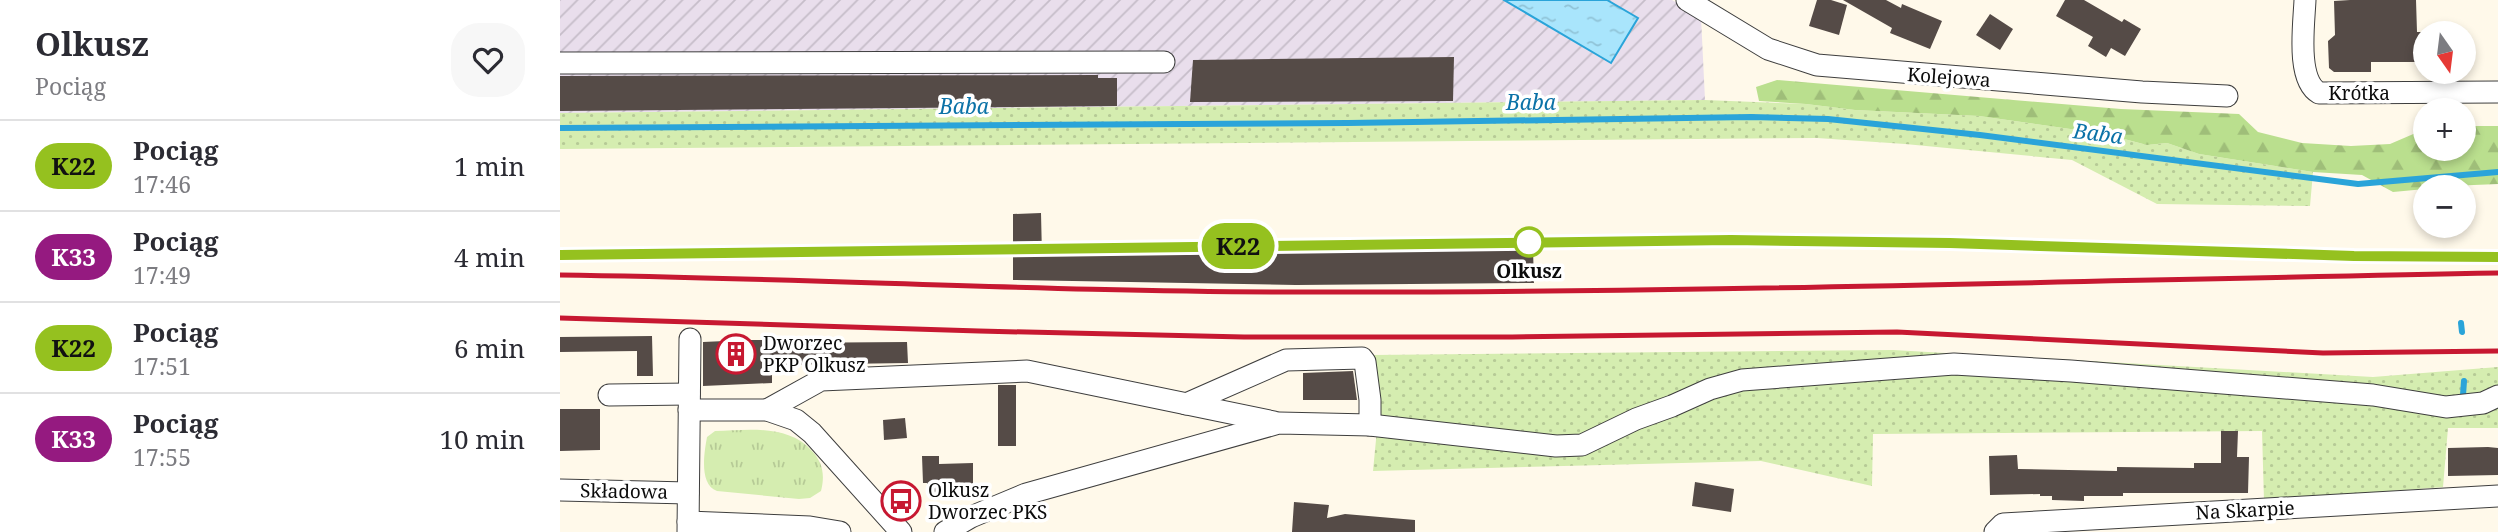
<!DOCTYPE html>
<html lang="pl">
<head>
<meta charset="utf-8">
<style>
  :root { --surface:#fff; --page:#f7f7f7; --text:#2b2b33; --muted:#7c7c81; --line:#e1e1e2 }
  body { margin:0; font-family:"Noto Serif",serif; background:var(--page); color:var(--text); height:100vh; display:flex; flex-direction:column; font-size:26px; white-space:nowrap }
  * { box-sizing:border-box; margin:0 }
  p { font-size:23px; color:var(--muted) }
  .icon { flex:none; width:38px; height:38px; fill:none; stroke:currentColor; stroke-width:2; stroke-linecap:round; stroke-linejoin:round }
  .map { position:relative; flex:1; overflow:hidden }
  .drawer { display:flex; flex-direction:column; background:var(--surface); width:560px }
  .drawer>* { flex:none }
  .badge { padding:0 14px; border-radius:23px; font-size:24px; line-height:46px }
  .needle { width:46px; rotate:166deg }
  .buttons { position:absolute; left:1853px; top:21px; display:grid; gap:14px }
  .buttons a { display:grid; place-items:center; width:63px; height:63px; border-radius:50%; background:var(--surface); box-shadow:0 4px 10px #0003; font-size:35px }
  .map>.badge { position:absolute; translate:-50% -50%; box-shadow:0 0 0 4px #fff }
  .round { display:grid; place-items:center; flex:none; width:74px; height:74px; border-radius:28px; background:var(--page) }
  .summary { display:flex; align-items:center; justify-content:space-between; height:119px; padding:0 35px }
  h1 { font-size:33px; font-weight:700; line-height:52px }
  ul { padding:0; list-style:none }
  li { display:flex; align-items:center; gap:21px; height:91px; padding:0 35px; border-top:2px solid var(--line) }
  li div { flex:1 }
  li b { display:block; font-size:26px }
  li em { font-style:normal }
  li .badge { min-width:77px; font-weight:700; text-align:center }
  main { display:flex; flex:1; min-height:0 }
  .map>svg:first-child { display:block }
</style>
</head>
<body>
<main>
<section class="drawer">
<div class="summary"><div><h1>Olkusz</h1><p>Pociąg</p></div><a class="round"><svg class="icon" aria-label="heart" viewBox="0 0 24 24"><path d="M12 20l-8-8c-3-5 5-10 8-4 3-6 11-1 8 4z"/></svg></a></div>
<ul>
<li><span class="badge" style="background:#95c11f;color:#111">K22</span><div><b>Pociąg</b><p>17:46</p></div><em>1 min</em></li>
<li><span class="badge" style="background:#951a80;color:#fff">K33</span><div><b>Pociąg</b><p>17:49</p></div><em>4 min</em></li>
<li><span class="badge" style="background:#95c11f;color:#111">K22</span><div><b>Pociąg</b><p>17:51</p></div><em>6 min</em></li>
<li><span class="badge" style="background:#951a80;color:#fff">K33</span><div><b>Pociąg</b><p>17:55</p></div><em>10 min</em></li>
</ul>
</section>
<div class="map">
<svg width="1938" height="532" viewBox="0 0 1938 532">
  <defs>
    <pattern id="industrial-furrows" width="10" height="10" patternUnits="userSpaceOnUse" patternTransform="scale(1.75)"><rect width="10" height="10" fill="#e9deec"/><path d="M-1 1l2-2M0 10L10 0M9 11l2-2" fill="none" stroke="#c6bdc9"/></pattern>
    <pattern id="grass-dots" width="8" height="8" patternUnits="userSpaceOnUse" patternTransform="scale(1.75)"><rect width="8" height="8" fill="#d5edb0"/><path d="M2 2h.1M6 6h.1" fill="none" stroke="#b6ca96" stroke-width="1.8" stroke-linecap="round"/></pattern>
    <pattern id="forest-firs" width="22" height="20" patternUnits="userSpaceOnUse" patternTransform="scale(1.75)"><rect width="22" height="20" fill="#badf8e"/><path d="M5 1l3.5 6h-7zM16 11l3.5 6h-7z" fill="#9fbe79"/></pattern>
    <pattern id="park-tufts" width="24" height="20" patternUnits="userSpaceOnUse" patternTransform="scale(1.75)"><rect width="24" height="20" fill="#d5edb0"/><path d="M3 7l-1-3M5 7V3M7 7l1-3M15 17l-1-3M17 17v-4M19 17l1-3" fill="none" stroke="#b6ca96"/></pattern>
    <pattern id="water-ripples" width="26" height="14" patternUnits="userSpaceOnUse" patternTransform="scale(1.75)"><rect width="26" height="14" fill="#a9e5fc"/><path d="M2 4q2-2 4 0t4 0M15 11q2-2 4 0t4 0" fill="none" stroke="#90c3d7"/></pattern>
  </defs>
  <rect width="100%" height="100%" fill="#fff9ea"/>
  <path fill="url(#industrial-furrows)" d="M0 0H1112L1141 17 1145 100 0 113Z"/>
  <g fill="url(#grass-dots)">
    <path d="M1145 100 1246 104 1295 110 1419 116 1545 134 1587 145 1607 143 1639 154 1753 172 1750 206 1597 204 1512 160 1345 144 1257 138 0 149V113Z"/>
    <path d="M1333 350 1813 377 1938 367V428H1888L1883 487 1704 501 1702 431 1313 434 1312 486 1201 461 813 471 818 419 811 355Z"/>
  </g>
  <path fill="url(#forest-firs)" d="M1217 80 1561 109 1679 114 1698 132 1742 143 1791 146 1830 144 1865 129 1866 149H1904V126H1938V184L1866 187 1865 189 1833 192 1802 175 1753 172 1639 154 1607 143 1587 145 1545 134 1419 116 1295 110 1246 104 1199 101 1196 87Z"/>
  <path fill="url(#park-tufts)" d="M155 431C188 430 228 424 252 451 263 463 265 475 261 491L250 498 239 499 157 491C139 484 144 454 147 437Z"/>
  <path fill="url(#water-ripples)" stroke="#2aa4d9" stroke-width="2" d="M944 0H1047L1078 18 1051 63Z"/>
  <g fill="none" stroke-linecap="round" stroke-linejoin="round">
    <g stroke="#2aa4d9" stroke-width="6">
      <path d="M0 128 788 123 1191 117 1268 119 1420 135 1798 184 1938 172"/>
      <path d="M1901 323 1902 332"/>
      <path d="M1903 395 1904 381"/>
    </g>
  </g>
  <g fill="#554b47">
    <path d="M1257 0H1271L1287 5 1279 35 1249 26Z"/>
    <path d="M1283 0H1326L1341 8 1342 4 1382 21 1370 49 1330 33 1332 28Z"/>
    <path d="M1505 0H1524L1562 22 1564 19 1581 29 1565 56 1551 48 1546 57 1528 46 1533 37 1496 16Z"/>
    <path d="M1790 0H1856L1857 32H1866V62H1811V72H1774L1769 68 1768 41 1775 35 1774 1Z"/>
    <path d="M1430 14 1453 29 1440 50 1416 35Z"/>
    <path d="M894 57 893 101 630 102 633 60Z"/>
    <path d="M538 75V78H557V106L0 111V76Z"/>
    <path d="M481 213 482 256 973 249 974 283 736 285 453 280V214Z"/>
    <path d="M92 336 93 376H77V351L0 352V337Z"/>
    <path d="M187 340H212V343L347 342 348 363 212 365V383L143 386V342Z"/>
    <path d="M793 371 797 400H743V373Z"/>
    <rect x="438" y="385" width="18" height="61"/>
    <path d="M0 409H40V450L0 451Z"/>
    <path d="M345 418 347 438 324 440 323 420Z"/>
    <path d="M1661 431H1678L1677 457H1689L1688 493H1563V496H1524V501L1492 500V496H1480V494L1430 495 1429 456 1457 455 1458 469 1557 471V467L1634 468V463H1661Z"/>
    <path d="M1928 447 1938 448V475L1888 476V448Z"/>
    <path d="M362 456H379V464L413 463V492L367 493V483H363Z"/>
    <path d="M1135 482 1174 489 1171 512 1132 506Z"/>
    <path d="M734 502 769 505 767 518 785 514 855 520V532H732Z"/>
  </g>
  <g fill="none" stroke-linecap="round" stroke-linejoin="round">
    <g stroke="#3e3e3e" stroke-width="23">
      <g id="minor">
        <path d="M1127 0 1208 49 1257 65 1582 92 1667 96"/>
        <path d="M1745 0C1744 24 1736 80 1759 93L1938 92"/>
        <path d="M0 63 604 62"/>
        <path d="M49 395 129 394"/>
        <path d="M626 404 726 360 802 358 805 362 810 400V425"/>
        <path d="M129 410H207L236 420 252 433 341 532"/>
        <path d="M207 410 261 380 467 371 714 422"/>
        <path d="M0 490 128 493"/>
        <path d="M128 522 250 527 280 532"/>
        <path d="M128 532 130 339"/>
        <path d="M385 532 411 517 466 494 719 423 810 425 996 446 1022 445 1076 419 1112 406 1150 389 1182 380 1394 364 1511 371 1813 395 1886 407 1923 403 1938 396"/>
        <path d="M1435 532 1443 524 1938 496"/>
      </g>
    </g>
    <use href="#minor" stroke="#fff" stroke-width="21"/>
    <g stroke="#c71831" stroke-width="5">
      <path d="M0 255 1127 240 1323 241 1794 256 1938 257"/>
      <path d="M0 275C247 278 493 292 740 292 1139 293 1539 280 1938 273"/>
      <path d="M0 318 419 331 684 337H952L1337 332 1763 353 1938 351"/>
    </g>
  </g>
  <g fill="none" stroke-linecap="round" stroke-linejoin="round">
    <g stroke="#fff" stroke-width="16">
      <path id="line" d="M0 255 1171 240 1390 243 1794 256 1938 257"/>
    </g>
    <use href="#line" stroke="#95c11f" stroke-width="10"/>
  </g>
  <defs>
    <g id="building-ring" transform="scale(2.0125)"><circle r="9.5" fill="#fff" stroke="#c71831" stroke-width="1.5"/><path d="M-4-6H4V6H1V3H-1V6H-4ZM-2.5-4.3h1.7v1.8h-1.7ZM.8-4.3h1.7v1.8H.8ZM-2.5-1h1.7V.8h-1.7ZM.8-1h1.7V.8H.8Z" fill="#c71831"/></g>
    <g id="bus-ring" transform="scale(2.0125)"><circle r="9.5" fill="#fff" stroke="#c71831" stroke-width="1.5"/><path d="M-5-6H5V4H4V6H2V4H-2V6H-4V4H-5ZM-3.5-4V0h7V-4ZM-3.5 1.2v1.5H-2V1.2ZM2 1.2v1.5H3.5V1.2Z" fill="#c71831"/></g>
  </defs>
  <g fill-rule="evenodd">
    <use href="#building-ring" x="176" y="354"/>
    <use href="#bus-ring" x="341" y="501"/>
  </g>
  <circle fill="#fff" stroke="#95c11f" stroke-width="3.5" cx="969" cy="242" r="14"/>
  <g text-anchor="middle" stroke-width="7" stroke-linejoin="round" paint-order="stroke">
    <g font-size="19" fill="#0b0b0b" stroke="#fff">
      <text transform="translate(1389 77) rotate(4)" y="7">Kolejowa</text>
      <text x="1799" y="100">Krótka</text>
      <text transform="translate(64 491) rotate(1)" y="7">Składowa</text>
      <text transform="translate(1685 510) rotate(-3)" y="7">Na Skarpie</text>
    </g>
    <g font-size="19" font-weight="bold" fill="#0b0b0b" stroke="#fff">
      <text x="969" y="278">Olkusz</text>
    </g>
    <g font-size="19" fill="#0b0b0b" stroke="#fff" text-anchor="start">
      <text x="203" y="350">Dworzec<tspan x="203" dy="22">PKP Olkusz</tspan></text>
      <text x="368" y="497">Olkusz<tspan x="368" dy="22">Dworzec PKS</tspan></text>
    </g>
    <g font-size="21" font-style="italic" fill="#0b72a7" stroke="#fff">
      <text x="971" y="110">Baba</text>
      <text x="404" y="114">Baba</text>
      <text transform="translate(1538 134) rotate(7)" y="7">Baba</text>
    </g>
  </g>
</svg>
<div class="buttons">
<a><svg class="needle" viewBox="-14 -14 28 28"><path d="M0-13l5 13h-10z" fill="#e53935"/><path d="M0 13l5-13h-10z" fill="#7c7c81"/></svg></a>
<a>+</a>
<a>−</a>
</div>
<b class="badge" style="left:678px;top:246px;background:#95c11f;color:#111">K22</b>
</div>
</main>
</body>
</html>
